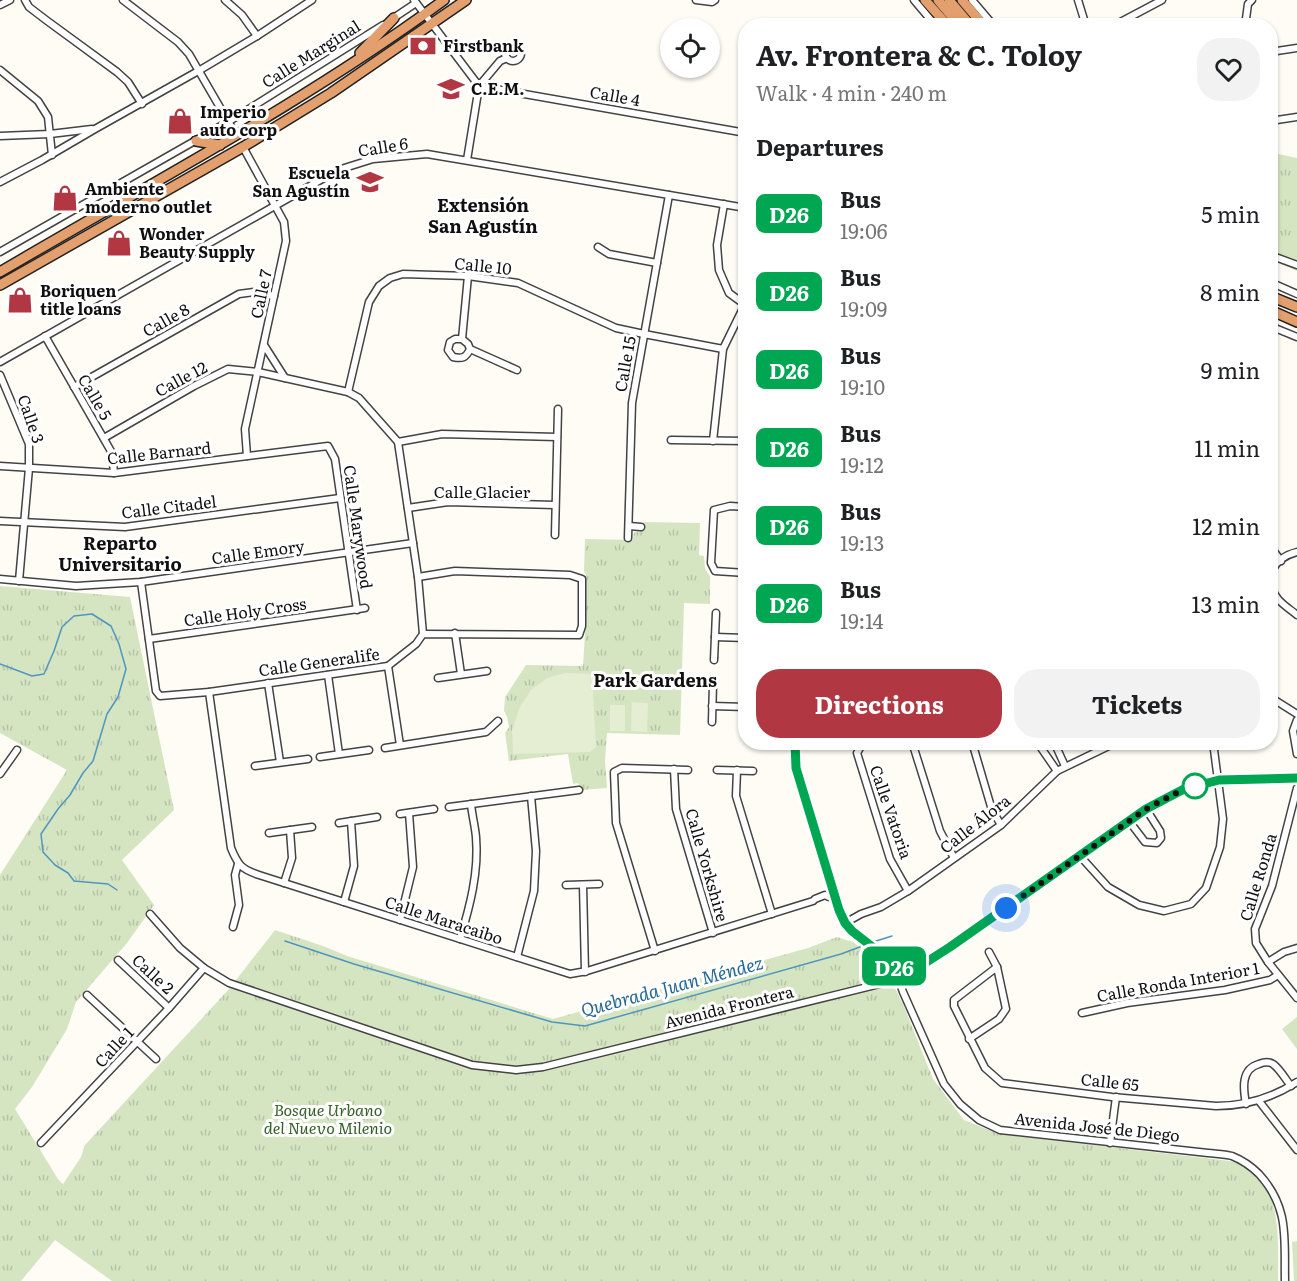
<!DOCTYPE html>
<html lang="en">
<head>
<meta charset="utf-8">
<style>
  :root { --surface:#fff; --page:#f2f2f2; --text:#202124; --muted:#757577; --accent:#b13842 }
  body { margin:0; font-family:Literata,serif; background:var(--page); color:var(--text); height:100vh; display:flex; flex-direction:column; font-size:22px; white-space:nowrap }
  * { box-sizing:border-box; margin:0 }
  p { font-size:20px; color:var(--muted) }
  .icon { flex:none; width:33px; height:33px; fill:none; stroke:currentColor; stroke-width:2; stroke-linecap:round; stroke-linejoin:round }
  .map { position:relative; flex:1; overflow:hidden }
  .drawer { position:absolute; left:738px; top:18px; width:540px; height:732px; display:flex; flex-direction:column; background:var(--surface); border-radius:24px; box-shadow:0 2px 4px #0004 }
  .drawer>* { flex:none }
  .badge { padding:0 12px; border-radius:9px; font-size:21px; line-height:39px }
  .controls { position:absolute; left:660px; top:18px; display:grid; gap:12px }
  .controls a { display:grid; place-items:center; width:60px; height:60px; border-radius:50%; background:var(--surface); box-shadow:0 2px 4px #0004; font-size:30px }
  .you { position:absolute; width:30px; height:30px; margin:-15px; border:4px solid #fff; border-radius:50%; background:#1a73e8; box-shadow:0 0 0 9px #1a73e833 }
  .map>.badge { position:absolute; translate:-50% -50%; box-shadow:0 0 0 3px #fff }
  h2 { padding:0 18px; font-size:22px; line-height:54px }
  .round { display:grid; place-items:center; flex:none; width:63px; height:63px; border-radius:24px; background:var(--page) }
  .summary { display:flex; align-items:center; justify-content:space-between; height:102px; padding:0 18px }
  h1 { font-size:28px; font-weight:700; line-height:45px }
  .cta { display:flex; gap:12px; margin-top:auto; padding:12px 18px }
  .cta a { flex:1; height:69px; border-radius:24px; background:var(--accent); color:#fff; font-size:24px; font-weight:700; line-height:69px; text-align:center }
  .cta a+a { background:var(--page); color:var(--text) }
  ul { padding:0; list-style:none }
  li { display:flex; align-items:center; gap:18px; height:78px; padding:0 18px }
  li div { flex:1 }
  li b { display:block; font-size:22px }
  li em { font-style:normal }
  li .badge { min-width:66px; font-weight:700; text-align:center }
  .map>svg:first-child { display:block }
</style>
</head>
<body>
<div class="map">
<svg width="1297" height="1281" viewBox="0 0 1297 1281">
  <defs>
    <pattern id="grass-tufts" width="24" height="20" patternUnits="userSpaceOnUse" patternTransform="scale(1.5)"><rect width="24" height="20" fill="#d5e5c2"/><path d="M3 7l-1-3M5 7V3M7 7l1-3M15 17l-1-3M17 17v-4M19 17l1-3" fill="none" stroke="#b6c3a6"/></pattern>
  </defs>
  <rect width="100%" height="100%" fill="#fefcf5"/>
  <g fill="url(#grass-tufts)">
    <path d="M1278 154 1297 158V271L1271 260 1270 157Z"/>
    <path d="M643 522 700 523 699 555 704 556 705 569 710 576V604L684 603 680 735 607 733 605 761 607 788 581 790 578 783 573 784 568 754 509 761 505 733 509 727 507 717 504 711 505 697 526 665 583 666 586 618V575L584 571 585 539 633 540 634 532 643 531Z"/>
    <path d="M0 586 130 597 174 810 122 860 154 905 127 943 76 1002 67 1029 32 1087 15 1109 58 1179 63 1184 81 1157 85 1145 229 989 275 930 323 946 347 956 553 1019 808 948 837 937 853 942 884 966 903 1004 933 1079 964 1120 999 1134 1230 1161C1284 1173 1278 1238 1278 1281H112L55 1240 21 1281H0V875L67 770 0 733Z"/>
    <path d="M1297 1017V1049L1282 1029Z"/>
    <path d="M1297 1241V1281H1294L1292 1242Z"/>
  </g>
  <g fill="#e5eed2">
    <path d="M565 673 592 674 596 747 590 752 513 754 512 730 520 707 531 690 547 678Z"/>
    <path d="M632 702 648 703 647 732 631 731Z"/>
    <rect x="610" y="705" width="15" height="26"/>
  </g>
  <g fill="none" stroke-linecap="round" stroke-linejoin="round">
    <g stroke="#4f96be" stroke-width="1.5">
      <path d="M0 664 32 676 44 674 54 651 62 627 74 616 92 614 111 626 119 644 126 669 118 697 107 714 93 761 83 773 70 795 58 809 41 834 43 852 55 865 68 873 74 881 108 884 117 890"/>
      <path d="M285 941 354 964 552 1022 585 1026 841 954 865 945"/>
      <path d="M873 942 892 936"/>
    </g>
    <g stroke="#434343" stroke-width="9">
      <g id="minor">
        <path d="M25 0 29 7 46 20 117 72 128 82 142 104"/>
        <path d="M123 0 178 42 189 54 236 135"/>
        <path d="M225 0 242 15 257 36"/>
        <path d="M414 0 479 86 467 160"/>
        <path d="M696 0 712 2 715 0"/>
        <path d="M914 0 936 26"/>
        <path d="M972 0 994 26"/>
        <path d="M1078 0 1086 26"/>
        <path d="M0 5 10 0"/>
        <path d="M392 19 416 3"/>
        <path d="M1113 26 1162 0"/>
        <path d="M1245 26 1248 4 1252 0"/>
        <circle cx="513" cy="53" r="8"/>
        <path d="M1270 52 1297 48"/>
        <path d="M0 70 38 101 48 117 52 155"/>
        <path d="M479 86 746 133"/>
        <path d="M479 86 500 61 507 58"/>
        <path d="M1270 121 1297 117"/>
        <path d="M0 136 50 134 92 129"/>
        <path d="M243 147 284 222 286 241 245 429 247 456"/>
        <path d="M0 182 42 160 95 129 200 70 257 36 312 0"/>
        <path d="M724 204 717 245 719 270 729 293 744 304"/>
        <path d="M598 247 609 254 657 263"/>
        <path d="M0 252 228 122 383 25"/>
        <path d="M1270 255 1297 265"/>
        <path d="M1270 282 1297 294"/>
        <path d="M1270 326 1297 337"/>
        <path d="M45 336 112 453 114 473"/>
        <path d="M462 339 468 276"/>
        <path d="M264 345 285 378"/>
        <path d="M470 349C466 358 462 359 453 357L448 350 450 342 455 339H462L468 344 470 349 517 370"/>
        <path d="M0 362 338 170 373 159 427 154 746 208"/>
        <path d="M0 375 29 444V468L19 581"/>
        <path d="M74 387 239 294 254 292 274 296"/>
        <path d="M348 392 369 302 379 286 390 278 403 274 468 276 518 283 616 328 644 334 723 349"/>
        <path d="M104 438 194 386 228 369 258 372 348 392 359 398 398 442 418 577 423 634"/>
        <path d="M671 440 746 441"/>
        <path d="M713 441 723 349 746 302"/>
        <path d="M398 442 442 434 557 437"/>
        <path d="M0 466 114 473 328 446 335 459 357 610"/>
        <path d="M746 507 730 506 714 510 711 563 715 571 746 573"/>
        <path d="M408 508 448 502 555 505"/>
        <path d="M0 521 125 527 340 498"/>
        <path d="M629 526 641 527"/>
        <path d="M555 535 558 409"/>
        <path d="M628 538 632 403 669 195"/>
        <path d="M1270 546 1281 561"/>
        <path d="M1297 552C1273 558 1262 579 1278 599 1283 605 1291 610 1297 615"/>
        <path d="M0 579 76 586 141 582 413 543"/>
        <path d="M141 582 156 691 160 696 209 692 388 666 416 644 423 634 579 635 582 626V579L570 575 455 571 418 577"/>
        <path d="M455 633 461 674"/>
        <path d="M715 637 746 638"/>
        <path d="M149 639 365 608"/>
        <path d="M714 660 716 613"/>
        <path d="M388 666 400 745"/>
        <path d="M328 675 339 754"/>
        <path d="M438 678 487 671"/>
        <path d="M268 683 280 762"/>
        <path d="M209 692 231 848C238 865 241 869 259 875L570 974 587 971 813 901 815 899 825 895 829 897"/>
        <path d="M1270 697 1297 714"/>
        <path d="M712 706 746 707"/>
        <path d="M1297 720 1293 731 1297 754"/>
        <path d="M712 722 713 683"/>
        <path d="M795 742 796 768 839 910 845 923 852 931 893 963 903 992 944 1084 960 1104 979 1120 1000 1130 1208 1153C1216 1154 1224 1154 1232 1156 1242 1160 1251 1166 1259 1174 1290 1208 1284 1239 1285 1281"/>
        <path d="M864 742 863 743 857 753 890 859 908 891"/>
        <path d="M912 742 940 831 954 858"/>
        <path d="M972 742 992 810 1001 825"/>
        <path d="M1037 742 1057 771"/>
        <path d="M1054 742 1065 766"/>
        <path d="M385 748 486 732 498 721"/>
        <path d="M320 757 369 750"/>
        <path d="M255 766 308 759"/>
        <path d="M674 769 676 809 713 933"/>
        <path d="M717 770 753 771"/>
        <path d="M737 770 736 796 772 914"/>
        <path d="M0 774 17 750"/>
        <path d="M1297 788 1272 886 1255 929 1256 943 1268 962 1297 998"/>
        <path d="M449 807 579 790"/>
        <path d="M400 814 434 809"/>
        <path d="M1129 821 1145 842 1157 843 1161 838 1160 831 1146 809"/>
        <path d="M339 823 377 817"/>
        <path d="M269 833 312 827"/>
        <path d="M1080 856 1108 887 1139 905 1164 911 1191 904 1206 888 1220 847 1223 819 1213 742"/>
        <path d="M284 883 292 858 290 830"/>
        <path d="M566 885 599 884"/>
        <path d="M583 885 585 972"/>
        <path d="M344 902 354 866 351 821"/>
        <path d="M150 914 180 948 204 968 229 983 472 1065 516 1070 543 1067 900 979 935 958 1146 809 1183 789 1219 780 1297 778"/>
        <path d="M400 920 413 867 409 813"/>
        <path d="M845 923 861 914 881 907 908 891 1001 825 1057 771 1117 742"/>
        <path d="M233 927 239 905 235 875 238 864"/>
        <path d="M460 939C470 906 479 872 476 837 475 826 472 815 471 804"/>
        <path d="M655 951 616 823 614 772 622 768 688 770"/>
        <path d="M517 957 534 891 536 851 531 796"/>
        <path d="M118 960 169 1008"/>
        <path d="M1268 962 1284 952 1297 948"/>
        <path d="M997 967 954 1000V1006L985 1068 1002 1083 1112 1097 1216 1106C1245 1106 1272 1098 1297 1082"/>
        <path d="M87 995 156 1059"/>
        <path d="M1082 1013 1127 1003 1225 990 1270 980 1278 975"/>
        <path d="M969 1039 999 1019 1006 1009 997 967 989 952"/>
        <path d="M1259 1101 1297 1150"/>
        <path d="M1246 1104C1243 1088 1241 1069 1259 1064 1264 1062 1268 1061 1273 1064 1280 1069 1286 1080 1291 1086"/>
        <path d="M41 1143 169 1008 204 968"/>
        <path d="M1110 1143 1116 1097"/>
      </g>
    </g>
    <g stroke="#212121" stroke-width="12">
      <g id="highway">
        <path d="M925 0 948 26"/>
        <path d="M938 0 960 26"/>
        <path d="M949 0 971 26"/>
        <path d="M962 0 984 26"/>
        <path d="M360 53 394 18"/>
        <path d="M196 141 220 145"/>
        <path d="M0 272C149 184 304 103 444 0"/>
        <path d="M0 285 243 147 331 93 466 0"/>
        <path d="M1270 296 1297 307"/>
        <path d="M1270 310 1297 322"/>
      </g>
    </g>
    <use href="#minor" stroke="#fff" stroke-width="6"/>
    <use href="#highway" stroke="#e39f6e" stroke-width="9"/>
  </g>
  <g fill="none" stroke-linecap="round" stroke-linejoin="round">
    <g stroke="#fff" stroke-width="14">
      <path id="line" d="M795 742 796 768 839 910 845 923 852 931 893 963 900 979 950 947 1146 809 1184 789 1219 780 1297 778"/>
    </g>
    <use href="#line" stroke="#00a651" stroke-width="9"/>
    <path stroke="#101010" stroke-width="6" stroke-dasharray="0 10.8" d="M1006 908 1146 809 1184 789 1195 786"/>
  </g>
  <defs>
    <g id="bank-bare" transform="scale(2.07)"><path d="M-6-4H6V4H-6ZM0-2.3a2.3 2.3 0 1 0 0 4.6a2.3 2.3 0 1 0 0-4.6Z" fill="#b13842" stroke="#fff" stroke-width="2.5" paint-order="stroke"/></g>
    <g id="university-bare" transform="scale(2.07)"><path d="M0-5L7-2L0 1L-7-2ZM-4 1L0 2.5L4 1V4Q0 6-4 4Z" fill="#b13842" stroke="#fff" stroke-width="2.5" paint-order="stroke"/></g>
    <g id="shop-bare" transform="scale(2.07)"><path d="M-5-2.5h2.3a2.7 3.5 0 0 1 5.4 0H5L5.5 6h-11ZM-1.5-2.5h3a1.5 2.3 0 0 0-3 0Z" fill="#b13842" stroke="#fff" stroke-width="2.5" paint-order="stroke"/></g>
    <g id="school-bare" transform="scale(2.07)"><path d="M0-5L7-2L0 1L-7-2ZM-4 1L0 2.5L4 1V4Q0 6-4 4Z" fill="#b13842" stroke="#fff" stroke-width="2.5" paint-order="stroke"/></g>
  </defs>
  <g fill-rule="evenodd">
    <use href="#bank-bare" x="423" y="46"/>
    <use href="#university-bare" x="451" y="89"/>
    <use href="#shop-bare" x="180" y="121"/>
    <use href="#school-bare" x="370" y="182"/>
    <use href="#shop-bare" x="65" y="198"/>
    <use href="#shop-bare" x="119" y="243"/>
    <use href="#shop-bare" x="20" y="300"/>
  </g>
  <circle fill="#fff" stroke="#00a651" stroke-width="3" cx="1195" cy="786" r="12"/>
  <g text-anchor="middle" stroke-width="6" stroke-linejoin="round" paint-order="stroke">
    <g font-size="16" font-weight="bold" fill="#101010" stroke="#fff" text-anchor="start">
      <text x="443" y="52">Firstbank</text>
      <text x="471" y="95">C.E.M.</text>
      <text x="200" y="118">Imperio<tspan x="200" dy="18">auto corp</tspan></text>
      <text x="350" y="179" text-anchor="end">Escuela<tspan x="350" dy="18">San Agustín</tspan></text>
      <text x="85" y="195">Ambiente<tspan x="85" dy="18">moderno outlet</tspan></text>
      <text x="139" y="240">Wonder<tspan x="139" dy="18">Beauty Supply</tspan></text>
      <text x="40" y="297">Boriquen<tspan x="40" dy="18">title loans</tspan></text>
    </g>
    <g font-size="16" fill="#101010" stroke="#fff">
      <text transform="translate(311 54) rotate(-32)" y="6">Calle Marginal</text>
      <text transform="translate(615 96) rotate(10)" y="6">Calle 4</text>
      <text transform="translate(383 147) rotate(-9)" y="6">Calle 6</text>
      <text transform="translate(483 266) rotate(6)" y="6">Calle 10</text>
      <text transform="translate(261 294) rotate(-78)" y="6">Calle 7</text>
      <text transform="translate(166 320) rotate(-29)" y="6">Calle 8</text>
      <text transform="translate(625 364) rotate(-80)" y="6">Calle 15</text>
      <text transform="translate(181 379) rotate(-28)" y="6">Calle 12</text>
      <text transform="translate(95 397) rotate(60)" y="6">Calle 5</text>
      <text transform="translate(31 419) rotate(71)" y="6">Calle 3</text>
      <text transform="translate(159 453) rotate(-6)" y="6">Calle Barnard</text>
      <text x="482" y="498">Calle Glacier</text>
      <text transform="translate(169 507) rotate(-7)" y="6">Calle Citadel</text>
      <text transform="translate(358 527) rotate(82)" y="6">Calle Marywood</text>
      <text transform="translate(258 552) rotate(-8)" y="6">Calle Emory</text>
      <text transform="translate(245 612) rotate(-8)" y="6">Calle Holy Cross</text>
      <text transform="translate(319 662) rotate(-8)" y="6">Calle Generalife</text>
      <text transform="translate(891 812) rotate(71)" y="6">Calle Vatoria</text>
      <text transform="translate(975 824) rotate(-38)" y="6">Calle Álora</text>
      <text transform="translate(707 865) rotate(74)" y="6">Calle Yorkshire</text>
      <text transform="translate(1258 877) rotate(-73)" y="6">Calle Ronda</text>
      <text transform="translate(444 920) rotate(18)" y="6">Calle Maracaibo</text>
      <text transform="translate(153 974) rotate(43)" y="6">Calle 2</text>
      <text transform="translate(1178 982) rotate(-10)" y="6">Calle Ronda Interior 1</text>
      <text transform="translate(729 1007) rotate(-14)" y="6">Avenida Frontera</text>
      <text transform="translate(114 1047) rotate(-47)" y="6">Calle 1</text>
      <text transform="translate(1110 1082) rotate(6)" y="6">Calle 65</text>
      <text transform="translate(1097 1127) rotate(6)" y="6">Avenida José de Diego</text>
    </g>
    <g font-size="16" font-style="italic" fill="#366128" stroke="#fff">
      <text x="328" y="1116">Bosque Urbano<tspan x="328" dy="18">del Nuevo Milenio</tspan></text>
    </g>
    <g font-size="18" font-weight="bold" fill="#101010" stroke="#fff">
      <text x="483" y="212">Extensión<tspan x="483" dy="21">San Agustín</tspan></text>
      <text x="120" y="550">Reparto<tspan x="120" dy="21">Universitario</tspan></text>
      <text x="655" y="687">Park Gardens</text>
    </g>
    <g font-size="18" font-style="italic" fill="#276994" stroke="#fff">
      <text transform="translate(672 987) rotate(-15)" y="6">Quebrada Juan Méndez</text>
    </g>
  </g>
</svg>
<div class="controls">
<a><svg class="icon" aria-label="locate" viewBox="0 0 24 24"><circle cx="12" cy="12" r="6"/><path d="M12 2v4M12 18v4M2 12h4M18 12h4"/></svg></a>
</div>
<div class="you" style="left:1006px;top:908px"></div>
<b class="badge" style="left:894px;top:966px;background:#00a651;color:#fff">D26</b>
<section class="drawer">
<div class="summary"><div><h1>Av. Frontera &amp; C. Toloy</h1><p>Walk · 4 min · 240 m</p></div><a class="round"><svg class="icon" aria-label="heart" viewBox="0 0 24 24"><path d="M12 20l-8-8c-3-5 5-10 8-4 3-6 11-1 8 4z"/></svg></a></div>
<h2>Departures</h2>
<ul>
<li><span class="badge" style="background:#00a651;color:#fff">D26</span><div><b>Bus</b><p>19:06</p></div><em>5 min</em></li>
<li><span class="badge" style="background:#00a651;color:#fff">D26</span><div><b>Bus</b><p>19:09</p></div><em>8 min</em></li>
<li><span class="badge" style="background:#00a651;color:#fff">D26</span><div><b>Bus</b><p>19:10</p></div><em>9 min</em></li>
<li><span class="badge" style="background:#00a651;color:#fff">D26</span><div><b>Bus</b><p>19:12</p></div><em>11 min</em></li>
<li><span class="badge" style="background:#00a651;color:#fff">D26</span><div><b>Bus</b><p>19:13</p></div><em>12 min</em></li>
<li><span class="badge" style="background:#00a651;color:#fff">D26</span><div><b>Bus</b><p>19:14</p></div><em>13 min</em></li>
</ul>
<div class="cta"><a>Directions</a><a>Tickets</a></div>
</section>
</div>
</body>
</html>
